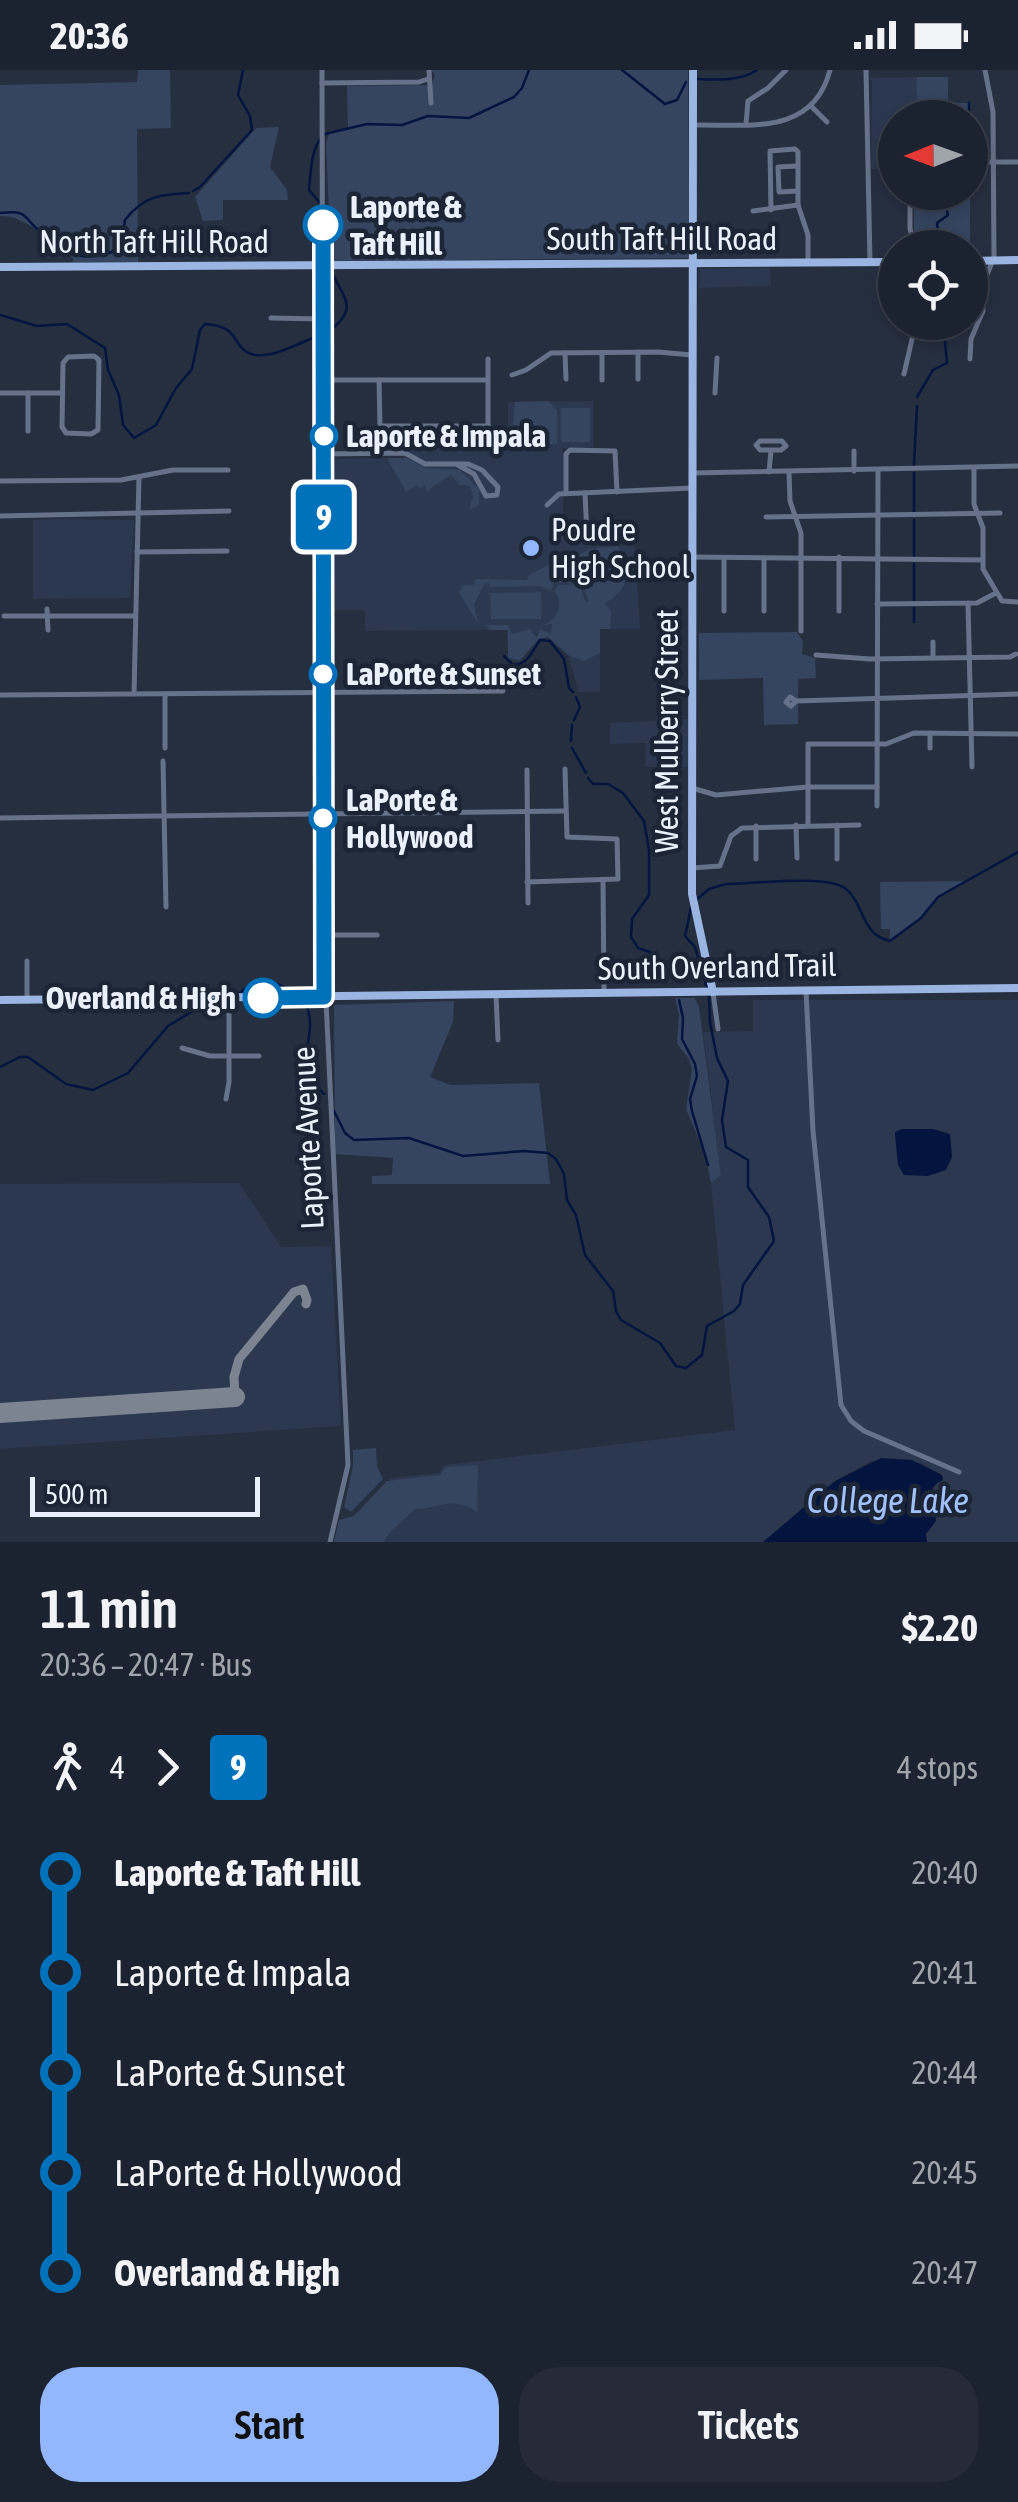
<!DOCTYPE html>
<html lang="en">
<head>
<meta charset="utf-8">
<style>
  :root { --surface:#1c2330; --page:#252b38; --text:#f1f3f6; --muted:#a0a4ab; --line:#3a404c; --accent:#92b7fd }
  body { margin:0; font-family:"Asap Condensed",sans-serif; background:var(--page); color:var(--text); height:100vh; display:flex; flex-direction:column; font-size:38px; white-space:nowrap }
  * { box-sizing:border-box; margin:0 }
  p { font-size:32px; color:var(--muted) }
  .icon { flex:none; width:55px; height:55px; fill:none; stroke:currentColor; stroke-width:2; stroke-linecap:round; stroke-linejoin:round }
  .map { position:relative; height:1472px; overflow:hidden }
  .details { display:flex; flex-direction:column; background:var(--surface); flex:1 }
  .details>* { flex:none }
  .badge { padding:0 20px; border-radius:8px; font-size:35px; line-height:65px }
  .needle { width:65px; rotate:269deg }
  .controls { position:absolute; left:878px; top:30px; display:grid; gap:20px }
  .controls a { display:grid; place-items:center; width:110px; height:110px; border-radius:50%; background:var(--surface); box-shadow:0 5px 15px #0003,0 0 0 2px var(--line); font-size:50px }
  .scale { position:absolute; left:30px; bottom:25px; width:230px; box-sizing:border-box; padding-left:10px; border:5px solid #eaf1fc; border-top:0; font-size:28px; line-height:35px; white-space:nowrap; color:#eaf1fc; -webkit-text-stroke:8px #1c2535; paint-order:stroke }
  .map>.badge { position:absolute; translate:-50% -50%; box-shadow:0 0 0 5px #fff }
  .legs { display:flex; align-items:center; gap:15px; height:110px; padding:0 40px; font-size:32px }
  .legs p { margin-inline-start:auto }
  .head { display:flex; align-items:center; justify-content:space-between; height:170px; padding:0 40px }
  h1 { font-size:55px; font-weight:600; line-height:75px }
  .button { display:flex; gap:20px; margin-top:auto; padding:20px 40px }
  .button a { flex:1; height:115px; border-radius:40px; background:var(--accent); color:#111; font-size:40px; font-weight:600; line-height:115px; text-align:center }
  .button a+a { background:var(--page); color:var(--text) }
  ul { padding:0 40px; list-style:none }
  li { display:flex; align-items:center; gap:35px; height:100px; font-size:38px }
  li i { display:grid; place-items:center; width:15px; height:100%; margin:0 12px; background:currentColor }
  li i::after { content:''; width:25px; height:25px; margin:-12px; border:8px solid; border-radius:50%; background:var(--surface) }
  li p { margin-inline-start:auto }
  li:first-child i { background:linear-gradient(#0000 50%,currentColor 0) }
  li:last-child i { background:linear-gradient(currentColor 50%,#0000 0) }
  .status { display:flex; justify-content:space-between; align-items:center; height:70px; padding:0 50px; background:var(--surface); direction:ltr }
  .status svg { height:28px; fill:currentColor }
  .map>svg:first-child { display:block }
</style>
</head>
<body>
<div class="status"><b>20:36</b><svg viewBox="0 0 49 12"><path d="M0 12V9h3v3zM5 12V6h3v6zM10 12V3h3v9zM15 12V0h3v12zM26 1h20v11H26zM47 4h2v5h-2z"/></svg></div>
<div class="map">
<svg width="1018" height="1472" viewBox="0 0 1018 1472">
  <rect width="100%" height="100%" fill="#262f40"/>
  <g fill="#2c384f">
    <path d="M948 7V33H968V47L895 48V99H871L872 11 870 8Z"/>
    <path d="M770 198 771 216 699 218 700 199Z"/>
    <path d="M593 331V377L563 378V468H590L591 476H635L640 559H600V622H579L568 585 548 567H539L520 592 508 589 507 560 365 561V540H335L334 529 330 528V389L403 388V378L508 377V332Z"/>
    <path d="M53 449 134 450 130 528 33 529V450Z"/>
    <path d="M688 649 689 697H645L646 673 610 674V653Z"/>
    <path d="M753 930H1018V1472H927L925 1464 934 1454 936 1444 930 1425 942 1405 921 1393 871 1391 835 1411 763 1472H334L339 1450 354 1446 391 1408 439 1403 445 1395 735 1360 711 1113 721 1104 703 962 753 961Z"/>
    <path d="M239 1113 281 1177 331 1176 341 1356 0 1379V1114Z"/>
  </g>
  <g fill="#35445f">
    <path d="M138 0H170L171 58 137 59 138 192H73V188C50 172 28 146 0 146V15L137 12Z"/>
    <path d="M431 0H688V188L334 191 331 188 326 73 329 64 348 59 347 16 432 15 435 5Z"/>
    <path d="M917 7H948V33H968V47H916Z"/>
    <path d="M279 57 270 97 287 120 288 130H223V150L203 151 195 127 256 58Z"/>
    <path d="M970 122V186V178L919 177 914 160V123Z"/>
    <path d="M548 331 557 340V374L514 376 512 373 515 332Z"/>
    <rect x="561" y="338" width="29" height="34"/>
    <path d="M387 388H407L426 398 460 400 479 419V435L469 440 473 426 470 416 460 415 451 405 427 421 425 415 420 419 417 415 406 422Z"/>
    <path d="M618 476C630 500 631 519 605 533L611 541 610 559H600V583L584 591 568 585 548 567 539 569 520 590 508 588V560H489L487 555H508L512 564 539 557 530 560 537 568 540 559 551 564 552 554 543 555C558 549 565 534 554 521L558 515 577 514 558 512 550 494 557 489V485H564L568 506 578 511 585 531 589 532 573 488 590 479Z"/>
    <path d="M548 495 555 509 551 521 541 516 490 517 489 513H485L474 534 478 554 459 522 463 515H473L476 509 527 510 529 505Z"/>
    <path d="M541 522V549H491L490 523Z"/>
    <path d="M797 562 803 571 802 584 815 588 816 608 798 609V654L764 655 763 608 699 610V563Z"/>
    <path d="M966 811 938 827 921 848 890 871V859H881L880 812Z"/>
    <path d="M675 928H695L699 937 721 1105 711 1113 705 1084 686 1039 692 1000 689 989 677 974 679 945Z"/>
    <path d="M454 931 453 952 430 1007 450 1015 539 1013 550 1114H372V1106L392 1105 393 1088 335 1084 334 935Z"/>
    <path d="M376 1378 377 1396 383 1409 351 1442 344 1437 353 1396V1380Z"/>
    <path d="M478 1395 477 1442C452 1425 442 1439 415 1439L389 1463 384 1472H334L339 1450 354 1446 387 1411 440 1405 446 1397Z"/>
  </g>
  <g fill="#03153f">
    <path d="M902 1059H933L950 1064 952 1087 946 1100 928 1106 904 1105 898 1095 895 1065V1062Z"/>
    <path d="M881 1388 912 1390 942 1405 943 1410C922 1419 936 1434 936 1451L926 1464 927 1472H763L835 1411Z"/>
  </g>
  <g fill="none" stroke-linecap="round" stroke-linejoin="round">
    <g stroke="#03153f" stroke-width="2.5">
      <path d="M622 0 665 34 677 30 686 12"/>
      <path d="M698 9C718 10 741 11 757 0"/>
      <path d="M969 33V48"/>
      <path d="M193 121 200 117 252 60 250 46 238 25 243 0"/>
      <path d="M319 132 309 120C311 102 310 77 325 64L367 54 402 55 428 46 469 48 514 27 522 18 529 0"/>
      <path d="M326 139 331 191"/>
      <path d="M0 143C30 139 23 149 41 162 41 163 55 168 56 168 63 172 68 180 75 184 86 190 112 184 121 177L125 150C143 126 162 124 189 123"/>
      <path d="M939 172 937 153 948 145 945 133 959 124"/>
      <path d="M939 177V178"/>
      <path d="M0 245 37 256 67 254 105 278 108 300 119 325 123 355 134 368 156 355 176 318 192 299 200 260 205 254C242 257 230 274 249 283 268 292 300 272 318 266"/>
      <path d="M328 262C357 240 347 232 333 205"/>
      <path d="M917 327 933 300 947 293 943 252"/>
      <path d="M914 395 917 336"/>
      <path d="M914 441V403"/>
      <path d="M914 450V486"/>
      <path d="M914 530V494"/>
      <path d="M914 552V538"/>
      <path d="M504 586 513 595C528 595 532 581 540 570L550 571 564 589 569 618 573 622"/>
      <path d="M574 650 580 637 576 627"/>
      <path d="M571 671 572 655"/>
      <path d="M572 678 586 703"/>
      <path d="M588 708 593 714H608L623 723 644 751 649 780V825L632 849 631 867 638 878 656 884"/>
      <path d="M695 831 709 819 726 814C751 814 829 804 846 819 865 835 861 865 890 871L921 848 938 827 1018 782"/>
      <path d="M691 838 685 866 695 877 707 918"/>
      <path d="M213 923 219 919 225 923H240C258 904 274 911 294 922"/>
      <path d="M679 930 683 948 682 969 695 994 697 1006 690 1029 692 1041 708 1095"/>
      <path d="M305 933C322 967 288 986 324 1024"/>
      <path d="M0 997 20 987H28L66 1014 93 1020 128 1003 168 956 206 933"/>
      <path d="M334 1041 345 1063 354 1070 409 1068 463 1086 524 1081 548 1083 556 1089 564 1104 567 1130 576 1145 585 1185 613 1221 616 1241 621 1250 660 1273 676 1296 686 1298 702 1285 707 1256 734 1241 740 1234 743 1215 774 1171 769 1147 748 1117V1090L726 1077 722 1050 728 1011 717 988 710 952 709 926"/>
    </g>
    <path stroke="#7c8492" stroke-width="9" d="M235 1327 234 1307 239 1289 294 1222 303 1219 307 1230 306 1234"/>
    <path stroke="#7c8492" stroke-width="20" d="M0 1343 235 1327"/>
    <g stroke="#667289" stroke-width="5">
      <path d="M322 0 324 888 348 1395 330 1472"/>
      <path d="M429 0 431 33"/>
      <path d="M866 0 870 192"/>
      <path d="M322 13 419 12 428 9"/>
      <path d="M811 36 827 52"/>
      <path d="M746 54 748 31 768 18 786 0"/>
      <path d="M693 55C747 54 813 67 830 0"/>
      <path d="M970 92H1018"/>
      <path d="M797 96 778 97 779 122 797 121"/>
      <path d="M910 122V159L915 178"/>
      <path d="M771 140 770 81 795 79 798 82V135L808 165V193"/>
      <path d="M753 141 798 135"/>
      <path d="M271 248 323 249"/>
      <path d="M638 282V309"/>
      <path d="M565 283 566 309"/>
      <path d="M602 283V310"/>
      <path d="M94 286 99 290 98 360 91 364 66 363 62 357 63 293 68 287Z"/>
      <path d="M488 289V377"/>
      <path d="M970 289 971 269 983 241V215L994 187 993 42 985 0"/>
      <path d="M904 304 916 252"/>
      <path d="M512 305 526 300 551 283 658 282 692 285"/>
      <path d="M323 310H487"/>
      <path d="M379 310 380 356H488"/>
      <path d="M0 323H62"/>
      <path d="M28 323V361"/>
      <path d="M715 323 717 288"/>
      <path d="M760 371H782L786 376 781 380H760L756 375Z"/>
      <path d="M854 381V401"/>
      <path d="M324 384 405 383 425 394H468L482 400 498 417 497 425 486 426 474 404 458 395"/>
      <path d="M974 398V434L983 458V499L1002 531 1018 532"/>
      <path d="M769 402 771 381"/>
      <path d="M789 402 790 431 801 463V561"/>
      <path d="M693 403 1018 396"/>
      <path d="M0 411 121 410 173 400H228"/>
      <path d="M566 423V384L570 380 615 381 617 422"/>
      <path d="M585 423 587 466"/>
      <path d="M547 435 559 424 692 418"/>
      <path d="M0 446 229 441"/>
      <path d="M766 447 1000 443"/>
      <path d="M137 482 227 481"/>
      <path d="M692 487 983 490"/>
      <path d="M764 488V541"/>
      <path d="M968 533 972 697"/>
      <path d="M877 534 977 533 996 523"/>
      <path d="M47 539 48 560"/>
      <path d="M724 541V488"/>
      <path d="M839 541V487"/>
      <path d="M4 546H134"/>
      <path d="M933 572V588"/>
      <path d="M816 585 870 589 1010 587 1016 584"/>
      <path d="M134 624 139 407"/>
      <path d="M0 625 503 621"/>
      <path d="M796 631 791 636 786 632 790 627 796 631 1018 624"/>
      <path d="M930 663V678"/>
      <path d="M165 678V624"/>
      <path d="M163 691 166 837"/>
      <path d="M527 700 528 833"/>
      <path d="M692 718 716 725 808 717H877"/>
      <path d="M877 736 878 401"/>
      <path d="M0 748 566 741"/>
      <path d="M796 755 797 788"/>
      <path d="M808 755V674H886L914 663 1018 664"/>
      <path d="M837 755V789"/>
      <path d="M756 756V789"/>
      <path d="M692 798 720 796 731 766 742 758 859 755"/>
      <path d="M603 811 604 923"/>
      <path d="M527 812 618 809 617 769 567 767 565 699"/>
      <path d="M323 865H377"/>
      <path d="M27 891V931"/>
      <path d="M806 921 813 1061 841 1335 851 1351 864 1361 959 1402"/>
      <path d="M713 922 718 959"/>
      <path d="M496 925 498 970"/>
      <path d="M182 978 210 986H259"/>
      <path d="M226 1029 229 1012V929"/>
    </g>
    <g stroke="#9bb5e3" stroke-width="8">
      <path d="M693 0 692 824 713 922"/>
      <path d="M970 191 1018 190"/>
      <path d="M0 197 895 192"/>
      <path d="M0 930 1018 918"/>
    </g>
  </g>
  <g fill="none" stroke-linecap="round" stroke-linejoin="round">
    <g stroke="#fff" stroke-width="22">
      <path id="line-1" d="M263 928 324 927 323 155"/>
    </g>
    <use href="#line-1" stroke="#0072bc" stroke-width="15"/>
  </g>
  <g fill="#fff" stroke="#0072bc" stroke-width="5">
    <circle cx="323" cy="155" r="18"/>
    <circle cx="324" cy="366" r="12"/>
    <circle cx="323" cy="604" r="12"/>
    <circle cx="323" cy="748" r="12"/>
    <circle cx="263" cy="928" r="18"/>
  </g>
  <circle fill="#92b7fd" stroke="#1c2535" stroke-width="4" cx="531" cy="478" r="10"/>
  <g text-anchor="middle" stroke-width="9" stroke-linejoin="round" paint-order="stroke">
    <g font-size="32" font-weight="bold" fill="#eaf1fc" stroke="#1c2535" text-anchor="start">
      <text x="350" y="148">Laporte &amp;<tspan x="350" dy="37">Taft Hill</tspan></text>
      <text x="346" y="377">Laporte &amp; Impala</text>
      <text x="346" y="615">LaPorte &amp; Sunset</text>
      <text x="346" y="741">LaPorte &amp;<tspan x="346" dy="37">Hollywood</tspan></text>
      <text x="236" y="939" text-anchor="end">Overland &amp; High</text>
    </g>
    <g font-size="32" fill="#eaf1fc" stroke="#1c2535">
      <text x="662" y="180">South Taft Hill Road</text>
      <text x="154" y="183">North Taft Hill Road</text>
      <text transform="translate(667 661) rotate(-90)" y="11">West Mulberry Street</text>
      <text transform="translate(717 897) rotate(-1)" y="11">South Overland Trail</text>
      <text transform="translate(308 1068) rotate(-93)" y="11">Laporte Avenue</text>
    </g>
    <g font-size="32" fill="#eaf1fc" stroke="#1c2535" text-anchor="start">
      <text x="551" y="471">Poudre<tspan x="551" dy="37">High School</tspan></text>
    </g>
    <g font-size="35" font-style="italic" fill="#a1c2fe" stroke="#1c2535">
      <text x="888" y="1443">College Lake</text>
    </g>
  </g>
</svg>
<div class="controls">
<a><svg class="needle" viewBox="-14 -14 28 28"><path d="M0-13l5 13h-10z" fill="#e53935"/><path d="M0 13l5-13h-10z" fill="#a0a4ab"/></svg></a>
<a><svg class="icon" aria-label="locate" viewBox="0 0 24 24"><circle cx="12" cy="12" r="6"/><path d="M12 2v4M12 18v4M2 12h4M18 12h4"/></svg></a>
</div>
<div class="scale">500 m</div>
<b class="badge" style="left:324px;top:447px;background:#0072bc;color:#fff">9</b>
</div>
<section class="details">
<div class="head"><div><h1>11 min</h1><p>20:36 – 20:47 · Bus</p></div><b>$2.20</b></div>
<div class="legs"><svg class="icon" aria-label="walk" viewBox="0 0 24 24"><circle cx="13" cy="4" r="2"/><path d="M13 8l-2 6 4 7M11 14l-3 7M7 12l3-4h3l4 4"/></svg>4<svg class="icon" aria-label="forward" viewBox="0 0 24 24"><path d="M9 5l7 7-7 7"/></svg><b class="badge" style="background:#0072bc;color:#fff">9</b><p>4 stops</p></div>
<ul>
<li><i style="color:#0072bc"></i><b>Laporte &amp; Taft Hill</b><p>20:40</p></li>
<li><i style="color:#0072bc"></i><span>Laporte &amp; Impala</span><p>20:41</p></li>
<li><i style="color:#0072bc"></i><span>LaPorte &amp; Sunset</span><p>20:44</p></li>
<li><i style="color:#0072bc"></i><span>LaPorte &amp; Hollywood</span><p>20:45</p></li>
<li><i style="color:#0072bc"></i><b>Overland &amp; High</b><p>20:47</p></li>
</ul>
<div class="button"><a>Start</a><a>Tickets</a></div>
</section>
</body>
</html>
